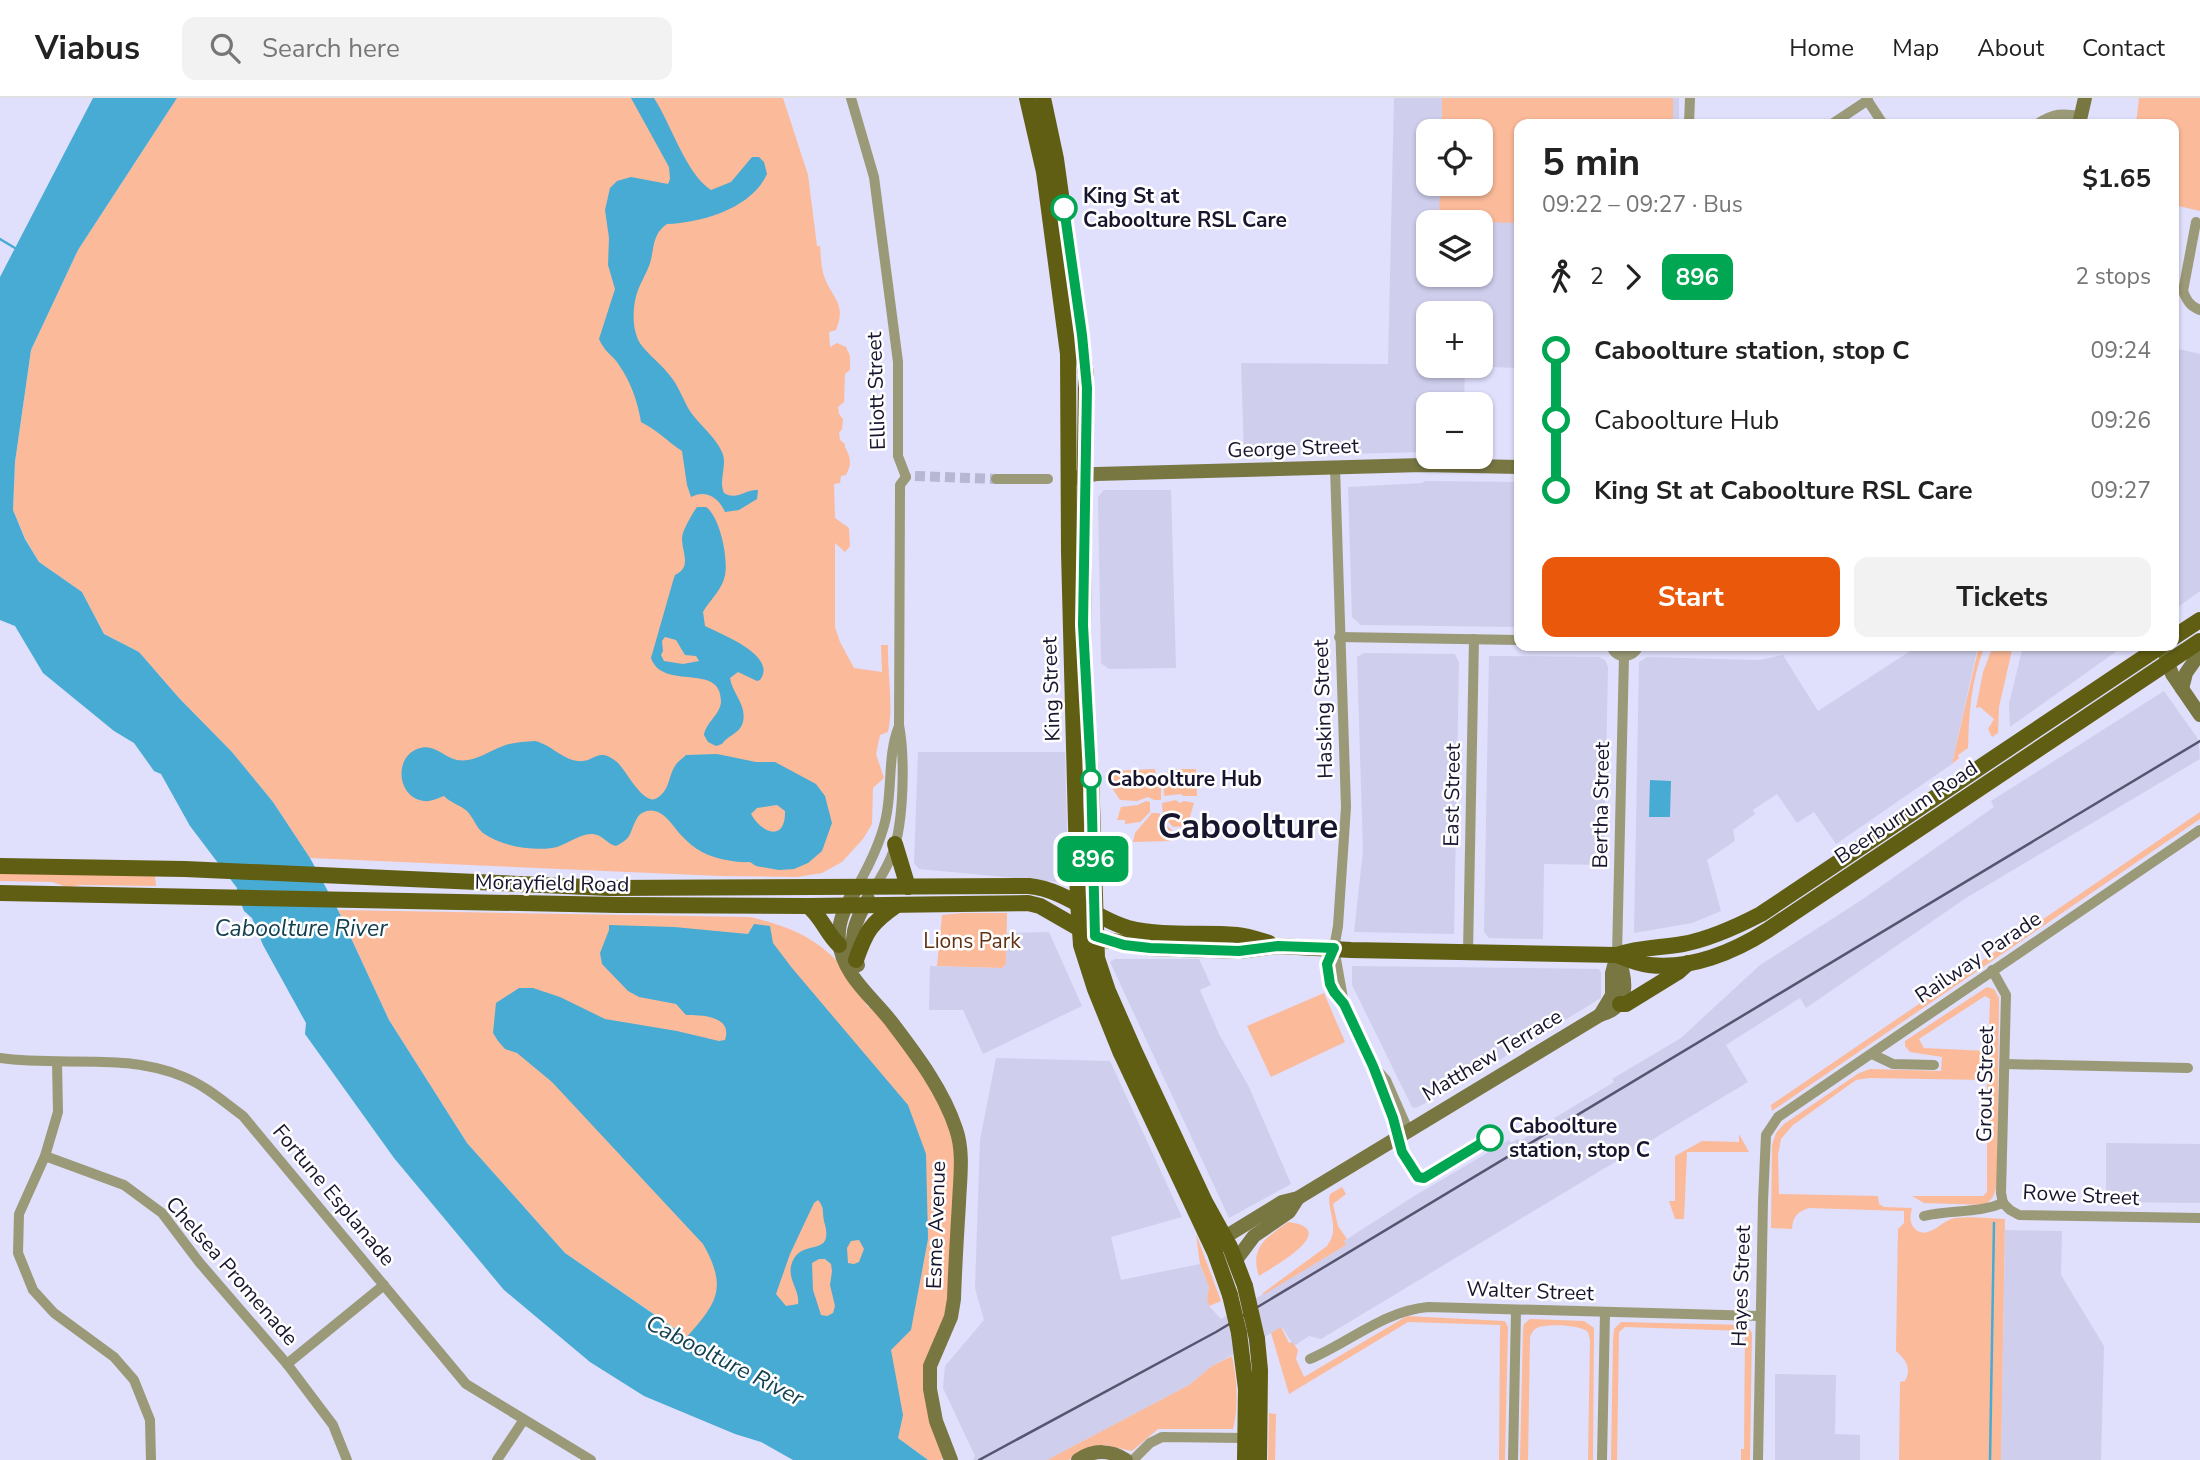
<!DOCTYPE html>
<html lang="en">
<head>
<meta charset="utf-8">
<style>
  :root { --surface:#fff; --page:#f2f2f2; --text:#222; --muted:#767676; --line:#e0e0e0; --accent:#ea580c }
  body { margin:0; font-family:"Nunito Sans",sans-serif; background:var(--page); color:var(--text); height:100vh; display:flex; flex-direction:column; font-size:26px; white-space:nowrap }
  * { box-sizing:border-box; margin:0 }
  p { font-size:23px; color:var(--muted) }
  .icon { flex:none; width:38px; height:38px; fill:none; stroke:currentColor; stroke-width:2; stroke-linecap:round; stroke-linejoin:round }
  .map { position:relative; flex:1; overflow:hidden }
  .side { position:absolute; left:1514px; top:21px; width:665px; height:532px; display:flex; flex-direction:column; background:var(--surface); border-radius:14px; box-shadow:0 2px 5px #0004 }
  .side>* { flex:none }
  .badge { padding:0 14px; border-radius:10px; font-size:24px; line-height:46px }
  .controls { position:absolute; left:1416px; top:21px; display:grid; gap:14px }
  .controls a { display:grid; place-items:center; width:77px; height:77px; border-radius:14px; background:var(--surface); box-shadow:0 2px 5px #0004; font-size:35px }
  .map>.badge { position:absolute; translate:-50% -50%; box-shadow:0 0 0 4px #fff }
  .legs { display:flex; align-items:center; gap:10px; height:77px; padding:0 28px; font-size:23px }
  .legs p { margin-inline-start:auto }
  .summary { display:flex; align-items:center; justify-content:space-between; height:119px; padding:0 28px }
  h1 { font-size:38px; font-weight:700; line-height:52px }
  .action { display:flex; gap:14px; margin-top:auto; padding:14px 28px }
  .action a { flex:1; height:80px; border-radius:14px; background:var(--accent); color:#fff; font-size:28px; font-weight:700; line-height:80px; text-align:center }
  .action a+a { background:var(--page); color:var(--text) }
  ul { padding:0 28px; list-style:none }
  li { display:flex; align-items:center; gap:24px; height:70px; font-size:26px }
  li i { display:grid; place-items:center; width:10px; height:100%; margin:0 9px; background:currentColor }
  li i::after { content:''; width:18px; height:18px; margin:-9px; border:5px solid; border-radius:50%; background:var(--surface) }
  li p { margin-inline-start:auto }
  li:first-child i { background:linear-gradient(#0000 50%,currentColor 0) }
  li:last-child i { background:linear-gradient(currentColor 50%,#0000 0) }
  header { display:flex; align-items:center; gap:42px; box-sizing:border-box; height:98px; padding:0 35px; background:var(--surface); border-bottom:2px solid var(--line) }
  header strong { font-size:33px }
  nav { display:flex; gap:38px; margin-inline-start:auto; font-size:24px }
  .search { width:490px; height:63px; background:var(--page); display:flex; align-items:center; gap:18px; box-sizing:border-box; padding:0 24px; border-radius:14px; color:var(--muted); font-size:26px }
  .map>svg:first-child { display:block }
</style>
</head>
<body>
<header>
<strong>Viabus</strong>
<div class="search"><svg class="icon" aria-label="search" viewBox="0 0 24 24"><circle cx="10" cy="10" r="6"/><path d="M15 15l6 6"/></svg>Search here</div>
<nav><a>Home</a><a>Map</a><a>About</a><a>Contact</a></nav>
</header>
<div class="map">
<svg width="2200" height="1362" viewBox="0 0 2200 1362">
  <rect width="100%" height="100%" fill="#e0dffc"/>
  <g fill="#cfceed" fill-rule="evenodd">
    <path d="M1394 0H1679V26H1519V270L1465 268 1464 306H1428V354L1244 358 1241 265 1388 266ZM1428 33H1480V86H1428ZM1428 124H1480V177H1428ZM1428 215H1480V268H1428Z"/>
    <path d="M2174 250 2200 256V493L2174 512Z"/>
    <path d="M1424 383 1519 384V529L1361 527 1352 519 1348 389 1423 385Z"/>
    <path d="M1104 392H1171L1176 570 1109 571 1101 565 1098 399Z"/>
    <path d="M1918 548H1978L1952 666 1836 746 1814 714 1797 725 1777 696 1753 712 1755 716 1733 732 1735 743 1707 762 1721 813 1692 825 1634 835 1639 564 1647 559 1759 562 1783 557 1818 613Z"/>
    <path d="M2023 548H2124L2010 629 2009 606Z"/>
    <path d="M1364 555 1455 556 1459 564 1454 836 1354 834 1363 753 1357 559Z"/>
    <path d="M1489 558 1599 559 1605 562 1608 569 1604 767 1544 766 1543 841 1489 840 1484 834Z"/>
    <path d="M2164 593 2198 641 2200 661 1966 800 1806 910 1800 900 1726 947 1748 984 1321 1241 1309 1238 1294 1248 1282 1229 1212 1268 1189 1287 1047 1362H973L975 1358 943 1290 945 1268 984 1222 975 1190 980 1042 996 960 1110 963 1182 1119 1111 1139 1121 1182 1200 1166 1209 1189 1207 1200 1209 1208 1221 1221 1346 1147 1344 1143 1411 1100 1509 1042 1511 1045 1518 1041 1520 1043 1548 1026V1024L1614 984 1612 981 1681 940 1760 867 1860 803 1994 709 1991 703Z"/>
    <path d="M918 654H1065L1068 773 1057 784 919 771 914 765Z"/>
    <path d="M1049 834 1082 908 983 956 963 912H929L930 868 1002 870 1006 866 1007 835Z"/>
    <path d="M1115 861H1199L1211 887 1200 892 1219 936 1249 989 1291 1086 1229 1120 1110 864Z"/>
    <path d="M1352 868 1599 871 1601 875V900L1450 992 1416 1010 1412 1009 1352 887Z"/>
    <path d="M2106 1045 2200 1046V1105L2106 1104Z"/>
    <path d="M2005 1132 2062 1133 2061 1177 2104 1248 2101 1362H2001Z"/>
    <path d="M1775 1276 1836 1277 1835 1336 1860 1337V1362H1775Z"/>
  </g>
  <g fill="#fbba9a" fill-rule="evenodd">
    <path d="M177 0H783L808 77 817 148H820C821 158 821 169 824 178 832 201 847 205 836 232L829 234 830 249 837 245 846 249 850 258V272L845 276 844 304 838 309 839 316 843 321 842 331 839 335 840 342 845 346V349C851 360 852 366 846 377L841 378 840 385 834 386 835 420 849 430 850 448 845 454 835 445V529L840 544 854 570 882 574 881 547H888C887 575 894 608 888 634L880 637 876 656 884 680 873 690 872 726 863 741 842 764 822 775 797 779 720 778 310 760 273 704 232 654 179 600 139 554 104 536 82 494 39 464 25 440 13 412 15 364 31 252 78 152Z"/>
    <path d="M1442 0H1673V26H1519V125L1439 123 1440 86H1480V33H1442Z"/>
    <path d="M2139 0H2200V113L2174 107V26H2136Z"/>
    <path d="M1979 548H1985C1971 581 1969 615 1968 650L1958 657 1959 660 1952 666Z"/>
    <path d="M1993 548H2013L1999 609 1998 635 1992 639 1988 631 1994 621 1980 609 1976 610 1983 574Z"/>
    <path d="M1155 671 1156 679H1161V702H1154L1148 699 1137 703 1120 702 1105 679H1107V673Z"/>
    <path d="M1168 671H1196L1197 698H1183L1181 696 1164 698 1163 679H1168Z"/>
    <path d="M1176 702 1180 705 1184 703 1194 705 1187 728 1173 729 1163 718 1162 705Z"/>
    <path d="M1146 703 1150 704V714L1140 724 1125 726V722H1117L1121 709 1138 707Z"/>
    <path d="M2200 714V721L1772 1013 1771 1007Z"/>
    <path d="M1152 715H1159L1166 727 1172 732 1170 743 1133 744 1135 735Z"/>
    <path d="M0 773 155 777 156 788 81 787 67 789 52 784 0 783Z"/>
    <path d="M338 812 750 819C784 827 812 837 837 863 849 876 858 894 868 909H879L957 1034 954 1201 930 1268 948 1355 941 1362H928L898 1340 711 1255 565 1155 467 1045 389 922Z"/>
    <path d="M963 815H1007L1006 866 1002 870 937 868 942 817Z"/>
    <path d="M1987 889 1994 891 1999 900 1997 1083C1996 1094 1994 1101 1984 1107L1924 1105 1912 1098H1983L1987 1094V982L1869 980 1856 982 1793 1027 1781 1041 1778 1057 1779 1096 1878 1098 1879 1106 1884 1109 1912 1110C1910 1117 1909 1125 1915 1131 1929 1143 1941 1122 1955 1120 1971 1118 1988 1120 2005 1121L2001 1362H1899L1900 1284 1905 1283C1912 1270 1906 1262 1896 1253L1898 1131 1904 1125V1113L1809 1110C1797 1114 1793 1118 1792 1131L1771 1130 1772 1047 1776 1035 1784 1026 1859 975 1870 971 1941 973 1942 959 1910 954 1905 948V943ZM1985 898 1990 901 1988 953 1924 950 1919 941Z"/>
    <path d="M1324 895 1345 944 1271 979 1247 928Z"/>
    <path d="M1739 1036 1749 1054H1687L1684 1121H1675L1669 1103H1675V1058L1702 1043 1739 1044Z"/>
    <path d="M1342 1089 1346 1096 1333 1106 1338 1128 1347 1141 1344 1143 1346 1147 1263 1197V1195L1327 1148C1339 1132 1330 1118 1329 1101L1330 1096Z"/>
    <path d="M1288 1124C1342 1131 1275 1168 1259 1178 1249 1148 1268 1139 1288 1124Z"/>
    <path d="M1196 1136 1221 1203 1209 1208 1207 1201 1209 1189 1200 1166Z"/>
    <path d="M1407 1218 1505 1223 1508 1229 1505 1362H1499L1500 1227 1408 1224 1289 1296 1271 1235 1281 1229 1289 1245 1292 1244 1298 1252 1296 1261 1304 1279Z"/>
    <path d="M1530 1221 1584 1223 1594 1230 1593 1362H1588L1590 1242 1588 1234C1582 1227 1546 1225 1537 1230 1532 1233 1532 1235 1530 1239L1528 1362H1520L1523 1231 1524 1226Z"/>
    <path d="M1621 1224 1746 1227 1752 1235 1750 1362H1741V1351H1744L1745 1233 1625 1229 1619 1234 1617 1362H1611L1613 1242 1614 1231Z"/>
    <path d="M1232 1258C1237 1281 1239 1309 1233 1331H1158L1132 1353 1105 1347 1080 1354 1069 1362H1047L1189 1287 1212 1268Z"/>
    <path d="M1269 1315 1276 1316 1275 1362H1268Z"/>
  </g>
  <g fill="#48abd3" fill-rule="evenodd">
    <path d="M93 0H177L78 152 31 252 15 364 13 412 25 441 39 464 82 494 104 536 139 554 179 600 232 654 273 704 310 760 338 812 389 922 467 1045 565 1155 687 1239C717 1205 728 1190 703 1146L552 984 517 955 505 951 498 943 493 935 496 905 519 890H533L560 899 605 921 677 933 719 943 725 942C733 918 702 917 686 917L676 906 639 899 628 893 602 866 600 855 609 832V827L674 829 748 836 754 826 770 828 773 845 792 870 908 1007 926 1056 928 1141 911 1232 891 1252 903 1317 898 1340 928 1362H793L761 1344 735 1336 644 1298 590 1264 504 1192 394 1060 305 936 306 925 263 847 252 820 244 813 237 795V790L190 728 161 676 154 673 134 645 114 633 43 575 15 528 0 522V179ZM818 1102C825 1110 822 1114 824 1123 836 1163 799 1137 791 1168 788 1182 800 1193 798 1206L786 1208 776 1196 790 1156 814 1105ZM859 1142 864 1151 859 1164 854 1166 848 1165 847 1150 851 1143ZM819 1161H825L831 1166 832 1173 830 1187 835 1208 833 1215 827 1218 821 1217 813 1192 812 1165Z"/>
    <path d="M631 0H654C671 26 686 76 711 92L731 84 752 59H759L764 64 767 76C752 110 702 125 667 126 651 137 655 152 649 168 646 176 641 184 638 192 632 208 631 234 642 248 651 259 663 268 671 279 680 290 684 305 692 316 702 329 715 339 722 354 728 368 718 381 724 395 737 403 745 391 758 392L757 401 739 412 725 414C719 400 706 391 691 399L687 387 682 353C667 343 657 332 641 324 638 305 631 284 619 267 612 256 606 256 599 241L615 191 608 167 609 140 605 112 610 90 617 83 631 79 668 86 670 81 669 69Z"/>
    <path d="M697 409H706C720 418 730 465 724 481 720 494 709 503 703 514L705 528C723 537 778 558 760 582L757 583 738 574 730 580C732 596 749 608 742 627 738 636 727 638 722 646L716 648 708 644 704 637C706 624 720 617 721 604 722 563 663 594 651 560L673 483 675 477C695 468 678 449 683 435 686 427 692 416 697 409ZM665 539 676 542 685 557 696 558 699 563 683 566 664 563 661 557 663 553 662 543Z"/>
    <path d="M535 643C552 647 561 661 578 663 595 665 597 648 617 664 626 672 644 709 657 700 670 692 668 679 675 668 677 664 683 660 686 657L717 656 756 664H775L816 686 825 698 832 725 822 753 808 765 794 771 779 772 756 768 750 764C737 765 715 761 702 754 695 750 687 744 681 737 672 727 660 705 642 715 635 719 633 731 629 738 626 743 621 745 616 748 607 746 603 737 593 736 579 735 566 748 552 750 531 753 501 748 483 735 476 729 473 719 467 713 460 707 451 705 444 698 438 700 431 704 424 703 398 700 393 661 417 651 434 644 443 659 457 662 475 665 488 653 503 648 513 644 525 644 535 643ZM777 707 785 713C786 744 762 736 751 716L757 710Z"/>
    <path d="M1650 682 1671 683 1670 719H1649Z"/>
  </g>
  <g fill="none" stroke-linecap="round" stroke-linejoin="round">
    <g stroke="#48abd3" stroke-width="2.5">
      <path d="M0 141 15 150"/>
      <path d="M1990 1362 1994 1125"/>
    </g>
    <path stroke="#b8b7d3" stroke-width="10" stroke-dasharray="10 5" stroke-linecap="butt" d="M915 378 996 381"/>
    <g stroke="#9a9a78" stroke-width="10">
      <path d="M851 0 874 79 898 264V358L906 379"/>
      <path d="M1866 0 1883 26"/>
      <path d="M1689 26 1690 0"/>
      <path d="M1832 26 1868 2"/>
      <path d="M2037 26C2054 15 2062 15 2081 18"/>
      <path d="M2196 124 2183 193C2187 203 2190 208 2200 212"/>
      <path d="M1335 370 1346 709 1338 828 1334 850 1327 866 1334 894 1344 906"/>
      <path d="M996 381H1048"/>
      <path d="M1339 539 1519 542"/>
      <path d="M1611 548C1617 562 1632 561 1639 548"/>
      <path d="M857 789C870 766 883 740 887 714 892 685 888 655 899 628"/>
      <path d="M875 789C882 777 889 766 893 754 904 723 905 659 899 627L900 392V387L906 379"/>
      <path d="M1334 850 1344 906 1373 968 1399 1037"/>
      <path d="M1468 855 1474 541"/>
      <path d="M1617 857 1624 558"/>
      <path d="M1992 872 2006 897 2001 1095 2003 1105"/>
      <path d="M1872 956 1893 966 1934 967"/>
      <path d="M0 960C60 969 126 954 184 979 206 988 224 1004 243 1018L466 1286 591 1362"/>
      <path d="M57 965 58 1014 45 1058 19 1116 18 1155 33 1192 54 1215 114 1259 134 1282 150 1322 151 1362"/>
      <path d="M2005 966 2188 970"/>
      <path d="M1378 973 1386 982 1408 1032"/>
      <path d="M45 1058 124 1087 162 1115 199 1164 287 1266 333 1327 347 1362"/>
      <path d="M2003 1105 2010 1112 2019 1117 2200 1120"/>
      <path d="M1924 1118C1952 1111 1977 1116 2003 1105"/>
      <path d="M1310 1261C1350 1244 1384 1213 1428 1209L1760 1218"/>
      <path d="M287 1266 384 1187"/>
      <path d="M497 1362 523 1323"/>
      <path d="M1133 1362 1150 1345 1162 1339 1246 1340"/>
      <path d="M1513 1362 1516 1212"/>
      <path d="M1602 1362 1605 1214"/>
      <path d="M1758 1362 1763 1103 1766 1037 1778 1019 2200 732"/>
    </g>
    <g stroke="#787742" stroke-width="14">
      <path d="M2079 26 2085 0"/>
      <path d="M1074 380 1096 376 1422 367 1519 369"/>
      <path d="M2165 556 2172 576 2200 617"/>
      <path d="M2182 591 2186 575 2200 555"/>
      <path d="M857 789C847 806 837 822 839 843 842 876 871 898 890 922 915 955 943 991 956 1031 964 1054 960 1080 959 1105 957 1137 955 1169 954 1201L951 1219 930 1268V1291L936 1323 951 1362"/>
      <path d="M858 867C847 842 855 823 868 801"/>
      <path d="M1600 917 1612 897V875L1617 857"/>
      <path d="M1219 1148 1225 1139 1282 1104 1298 1100 1600 917C1631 909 1627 881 1617 857"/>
      <path d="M1236 1162 1254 1138 1289 1114 1298 1100"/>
      <path d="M1078 1362C1094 1351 1111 1352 1126 1362"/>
    </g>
    <g stroke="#605e13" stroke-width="16">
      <path d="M1027 0 1044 74 1068 256 1069 454 1078 804 1081 847 1095 891 1120 953 1215 1155 1230 1197"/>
      <path d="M1043 0 1056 61 1086 277 1083 527 1084 587 1091 675 1097 860 1108 893 1134 952 1205 1104 1230 1149 1245 1188"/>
      <path d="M2174 539 2200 522"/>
      <path d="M895 746 908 789"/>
      <path d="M0 768 185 771 609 790 1029 788C1067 792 1093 820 1128 830 1164 839 1201 834 1237 837 1248 838 1259 842 1269 845"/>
      <path d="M0 795 618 807 808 808 1028 805 1040 808 1080 831 1106 842 1151 850 1239 853 1278 848 1351 852 1617 857C1627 861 1638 866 1649 867 1690 872 1734 854 1768 832L2200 543"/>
      <path d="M808 808C822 819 826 835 839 847"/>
      <path d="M1617 857C1639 849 1660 850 1683 846 1710 841 1736 829 1761 816L2161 548"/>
      <path d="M856 862C866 833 871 825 897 807"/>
      <path d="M1620 906H1626L1678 874 1688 865"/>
      <path d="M1239 1235 1246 1291 1245 1362"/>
      <path d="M1257 1241 1260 1272 1259 1362"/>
    </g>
    <path stroke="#56546e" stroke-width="2.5" d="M979 1362 1216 1234 2200 643"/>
    <g stroke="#605e13" stroke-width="16">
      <path d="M1245 1188 1257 1241"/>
      <path d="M1230 1197 1239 1235"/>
    </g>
  </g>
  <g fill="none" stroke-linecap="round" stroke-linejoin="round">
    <g stroke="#fff" stroke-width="16">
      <path id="line-1" d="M1064 110 1082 237 1087 290 1083 527 1091 675 1095 838 1124 847 1150 850 1239 853 1278 848 1334 850 1327 866 1330 886 1334 894 1344 906 1373 968 1393 1020 1402 1054 1418 1079 1424 1080 1490 1040"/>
    </g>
    <use href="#line-1" stroke="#00a651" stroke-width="10"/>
  </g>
  <g fill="#fff" stroke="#00a651" stroke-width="3.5">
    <circle cx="1064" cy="110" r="12"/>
    <circle cx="1091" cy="681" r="9"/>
    <circle cx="1490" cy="1040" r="12"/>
  </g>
  <g text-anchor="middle" stroke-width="5" stroke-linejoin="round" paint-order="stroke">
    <g font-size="21" font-weight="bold" fill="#18152e" stroke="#fff" text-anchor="start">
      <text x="1083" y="105">King St at<tspan x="1083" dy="24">Caboolture RSL Care</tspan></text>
      <text x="1107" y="688">Caboolture Hub</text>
      <text x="1509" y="1035">Caboolture<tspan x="1509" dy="24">station, stop C</tspan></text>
    </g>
    <g font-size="21" fill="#18152e" stroke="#fff">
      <text transform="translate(876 293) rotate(-92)" y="7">Elliott Street</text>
      <text transform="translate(1293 350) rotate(-2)" y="7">George Street</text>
      <text transform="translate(1051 591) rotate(-92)" y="7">King Street</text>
      <text transform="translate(1323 611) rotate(-92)" y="7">Hasking Street</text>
      <text transform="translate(1452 697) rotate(-89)" y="7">East Street</text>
      <text transform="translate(1601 707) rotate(-89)" y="7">Bertha Street</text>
      <text transform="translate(1906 714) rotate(-34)" y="7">Beerburrum Road</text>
      <text transform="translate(552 785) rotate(1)" y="7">Morayfield Road</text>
      <text transform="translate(1978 859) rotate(-34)" y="7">Railway Parade</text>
      <text transform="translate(1492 957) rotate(-31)" y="7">Matthew Terrace</text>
      <text transform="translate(1985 986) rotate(-89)" y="7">Grout Street</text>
      <text transform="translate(334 1097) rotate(50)" y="7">Fortune Esplanade</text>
      <text transform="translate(2081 1097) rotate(3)" y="7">Rowe Street</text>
      <text transform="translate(936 1127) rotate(-88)" y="7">Esme Avenue</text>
      <text transform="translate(232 1173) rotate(49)" y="7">Chelsea Promenade</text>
      <text transform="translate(1741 1188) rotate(-88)" y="7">Hayes Street</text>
      <text transform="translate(1530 1193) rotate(2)" y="7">Walter Street</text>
    </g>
    <g font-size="21" fill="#623013" stroke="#fff">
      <text x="972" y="850">Lions Park</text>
    </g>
    <g font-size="23" font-style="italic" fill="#154051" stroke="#fff">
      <text x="301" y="838">Caboolture River</text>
      <text transform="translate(725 1262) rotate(27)" y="8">Caboolture River</text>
    </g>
    <g font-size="35" font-weight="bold" fill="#18152e" stroke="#fff">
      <text x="1248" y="740">Caboolture</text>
    </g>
  </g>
</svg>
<div class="controls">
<a><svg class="icon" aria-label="locate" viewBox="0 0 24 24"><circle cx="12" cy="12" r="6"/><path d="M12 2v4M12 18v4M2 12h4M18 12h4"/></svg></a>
<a><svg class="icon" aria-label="layers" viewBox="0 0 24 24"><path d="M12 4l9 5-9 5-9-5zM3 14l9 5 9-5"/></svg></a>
<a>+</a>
<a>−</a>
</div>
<b class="badge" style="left:1093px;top:761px;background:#00a651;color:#fff">896</b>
<section class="side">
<div class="summary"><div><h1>5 min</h1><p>09:22 – 09:27 · Bus</p></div><b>$1.65</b></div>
<div class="legs"><svg class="icon" aria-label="walk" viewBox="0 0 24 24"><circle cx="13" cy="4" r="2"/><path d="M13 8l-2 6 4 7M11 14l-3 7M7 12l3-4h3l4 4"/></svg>2<svg class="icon" aria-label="forward" viewBox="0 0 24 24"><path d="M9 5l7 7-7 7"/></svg><b class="badge" style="background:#00a651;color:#fff">896</b><p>2 stops</p></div>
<ul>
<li><i style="color:#00a651"></i><b>Caboolture station, stop C</b><p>09:24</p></li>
<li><i style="color:#00a651"></i><span>Caboolture Hub</span><p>09:26</p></li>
<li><i style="color:#00a651"></i><b>King St at Caboolture RSL Care</b><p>09:27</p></li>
</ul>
<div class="action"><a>Start</a><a>Tickets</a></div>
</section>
</div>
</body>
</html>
